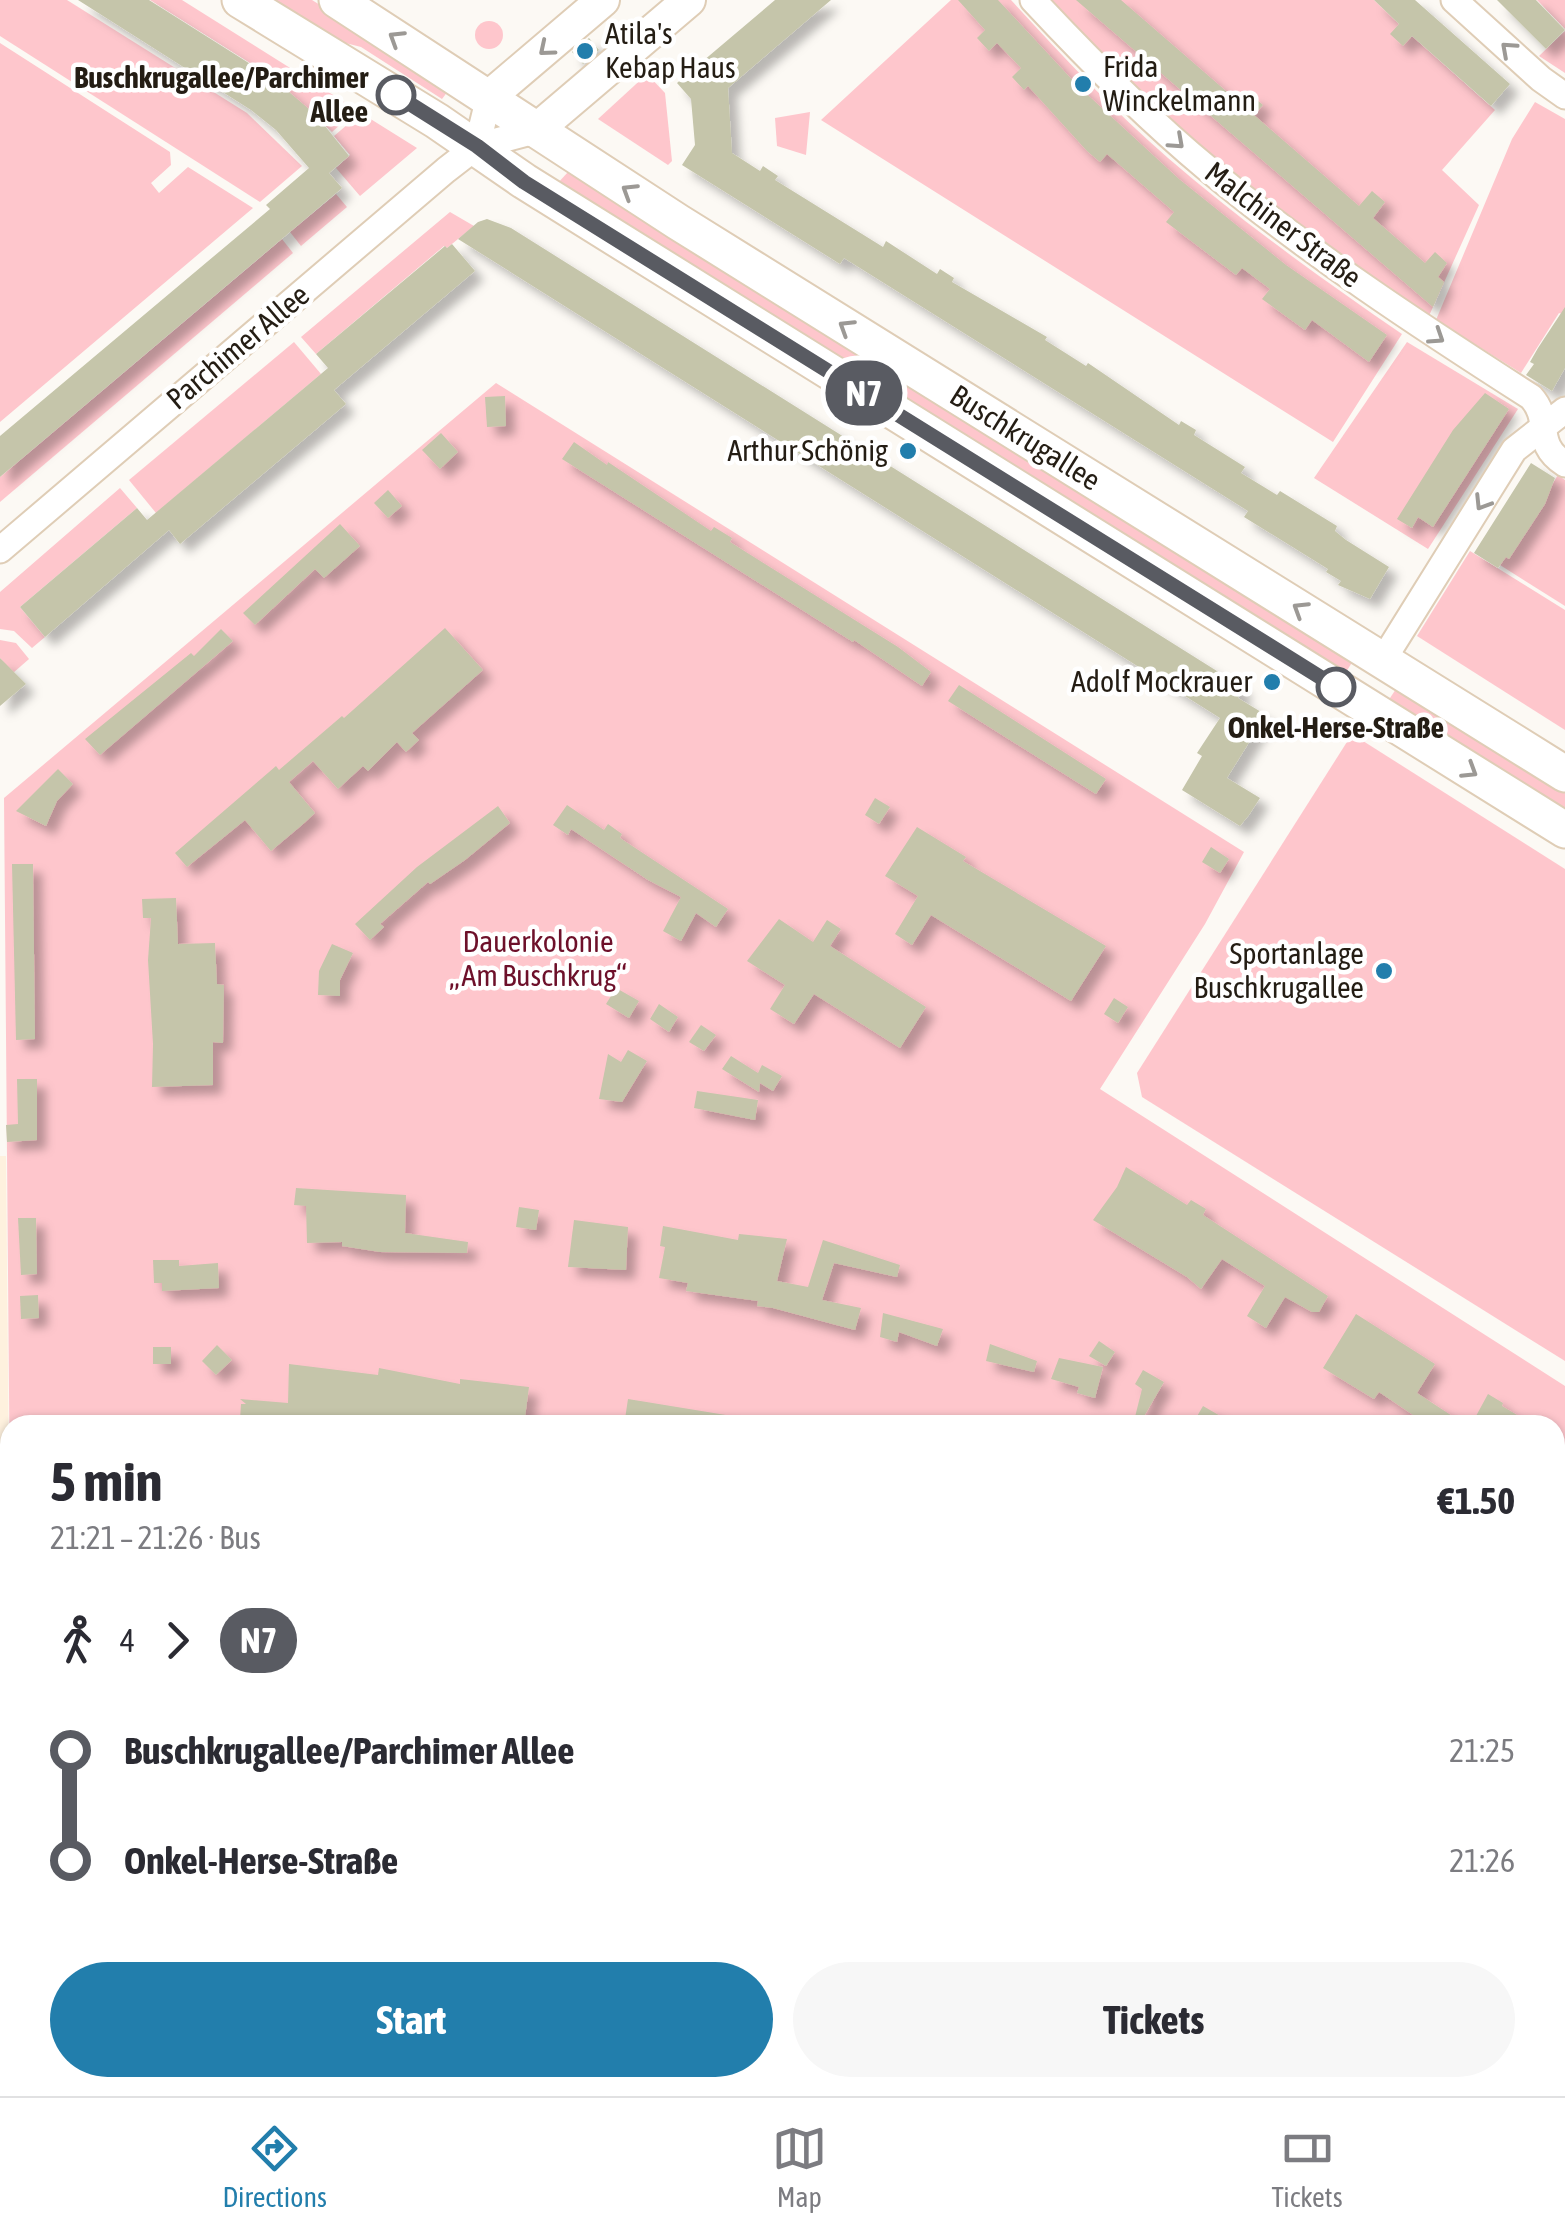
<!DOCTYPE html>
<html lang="en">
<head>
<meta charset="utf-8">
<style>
  :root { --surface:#fff; --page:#f7f7f7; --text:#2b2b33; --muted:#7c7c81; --line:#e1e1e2; --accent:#227eac }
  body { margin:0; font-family:"Asap Condensed",sans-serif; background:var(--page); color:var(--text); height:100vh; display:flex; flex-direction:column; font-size:38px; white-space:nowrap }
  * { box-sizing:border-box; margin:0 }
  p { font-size:32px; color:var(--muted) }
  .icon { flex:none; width:55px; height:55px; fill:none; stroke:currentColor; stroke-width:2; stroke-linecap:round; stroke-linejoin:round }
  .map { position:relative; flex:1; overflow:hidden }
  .panel { position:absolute; left:0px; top:1415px; width:1565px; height:682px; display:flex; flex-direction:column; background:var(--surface); border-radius:30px 30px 0 0; box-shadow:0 2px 8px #0004 }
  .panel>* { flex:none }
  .badge { padding:0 20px; border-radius:32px; font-size:35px; line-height:65px }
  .map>.badge { position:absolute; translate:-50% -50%; box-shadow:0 0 0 5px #fff }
  .legs { display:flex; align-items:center; gap:15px; height:110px; padding:0 50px; font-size:32px }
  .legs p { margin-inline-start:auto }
  .overview { display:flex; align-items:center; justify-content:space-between; height:170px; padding:0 50px }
  h1 { font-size:55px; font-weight:700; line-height:75px }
  .primary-button { display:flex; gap:20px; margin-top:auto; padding:20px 50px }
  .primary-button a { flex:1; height:115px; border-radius:60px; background:var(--accent); color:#fff; font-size:40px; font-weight:700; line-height:115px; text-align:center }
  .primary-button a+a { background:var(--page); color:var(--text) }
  ul { padding:0 50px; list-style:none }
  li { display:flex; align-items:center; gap:35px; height:110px; font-size:38px }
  li i { display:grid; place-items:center; width:15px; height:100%; margin:0 12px; background:currentColor }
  li i::after { content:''; width:25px; height:25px; margin:-12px; border:8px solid; border-radius:50%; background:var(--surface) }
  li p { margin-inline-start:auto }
  li:first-child i { background:linear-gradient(#0000 50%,currentColor 0) }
  li:last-child i { background:linear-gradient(currentColor 50%,#0000 0) }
  .tab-bar { display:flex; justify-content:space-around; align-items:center; height:140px; border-top:2px solid var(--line); background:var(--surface); font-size:28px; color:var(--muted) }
  .tab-bar a { display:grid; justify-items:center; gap:5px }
  .tab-bar .selected { color:var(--accent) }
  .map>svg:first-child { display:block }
</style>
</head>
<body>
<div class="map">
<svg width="1565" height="2096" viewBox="0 0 1565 2096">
  <defs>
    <filter id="shadow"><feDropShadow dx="9" dy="9" stdDeviation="5" flood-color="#0004"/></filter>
  </defs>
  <rect width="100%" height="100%" fill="#fcf9f4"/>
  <g fill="#fef1de">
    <path d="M0 1156H6L10 1590 0 1587Z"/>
    <path d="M1112 2088H1391L1393 2096H1113Z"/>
  </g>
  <g fill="#fec6cc">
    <path d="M0 0H67L247 113 302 166 260 202 0 36Z"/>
    <path d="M150 0H182L357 110 332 132 274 78Z"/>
    <path d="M266 0H312L451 87 442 99 361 47 330 39Z"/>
    <path d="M951 0H1011C1061 55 1112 109 1168 158 1242 222 1322 279 1402 334L1333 442 821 120Z"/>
    <path d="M1051 0H1374L1399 24 1403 45 1412 36 1495 110 1442 170 1479 205 1428 318C1295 223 1160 123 1051 0Z"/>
    <path d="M1537 0H1565V29Z"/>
    <circle cx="489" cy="35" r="14"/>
    <path d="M1565 31V73L1539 56Z"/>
    <path d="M0 43 170 152 171 165 151 183 159 193 188 167 253 208 0 422Z"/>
    <path d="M647 74 665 93 672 161 668 165 598 119Z"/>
    <path d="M1535 102 1565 119V315L1559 313 1521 373 1436 320 1512 139Z"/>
    <path d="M810 112 806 155 777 146 775 118Z"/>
    <path d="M361 113 417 148 360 196 336 168 350 155 334 136Z"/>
    <path d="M568 172 622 205 1356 656 1343 677 557 184Z"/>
    <path d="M336 194 347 207 301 246 290 232Z"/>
    <path d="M450 212 474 226 447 248 444 246 316 354 301 337Z"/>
    <path d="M282 239 293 253 0 502V477Z"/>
    <path d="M294 342 321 374 156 513 129 480Z"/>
    <path d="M1407 342 1518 409 1428 549 1314 478Z"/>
    <path d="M496 383 1244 852 1205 924 1100 1089 1565 1386V2096H1393L1391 2088H1555V1425H10V1509L4 798Z"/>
    <path d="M1558 475 1565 480V606L1500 565Z"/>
    <path d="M120 488 137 508 20 607 45 637 32 648 14 631 0 629V592Z"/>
    <path d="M1470 551 1565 610V730L1417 636Z"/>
    <path d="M0 640 16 643 29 659 13 673 0 658Z"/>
    <path d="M1400 683 1565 787V817L1386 704Z"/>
    <path d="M1352 734 1565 869V1361L1142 1097 1137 1073Z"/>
    <path d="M10 1596V2088H1111L1113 2096H0V1599L9 1601Z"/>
  </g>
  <g fill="#c5c5aa" filter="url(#shadow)">
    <path d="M78 0H149L274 79 317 116 349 156 329 173 342 188 0 477V436L270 209 266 205 309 168 276 130 251 110Z"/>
    <path d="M775 0H831L728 88 732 153 760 171 763 166 778 176 775 180 883 247 886 241 937 274 940 269 954 278 952 282 1047 337 1045 340 1086 366 1088 363 1179 425 1181 421 1196 430 1194 435 1245 467 1241 473 1277 495 1280 491 1337 526 1335 531 1346 540 1389 567 1370 599 1338 585 1341 581 1326 572 1328 569 1244 517 1248 511 844 258 840 264 682 165 695 145 691 99 677 83Z"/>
    <path d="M958 0H998L1078 86 1179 179 1286 265 1387 335 1369 362 1312 320 1305 330 1262 299 1270 289 1242 268 1236 275 1166 222 1174 212 1107 154 1100 162 1087 151 1028 86 1024 90 1012 77 1021 68 997 43 989 51 977 38 985 30Z"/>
    <path d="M1076 0H1121L1241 104 1250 94 1263 105 1254 115 1359 206 1372 191 1385 202 1373 218 1425 263 1435 252 1447 263 1438 277 1444 282 1433 307Z"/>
    <path d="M1374 0H1415L1510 84 1491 106 1412 36 1403 46 1390 34 1399 24Z"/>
    <path d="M1497 0H1536L1565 30 1546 49Z"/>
    <path d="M589 38 599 50 583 64 572 52Z"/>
    <path d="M487 219 511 228 1244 688 1238 698 1266 715 1227 778 1260 798 1249 815 1240 826 1182 790 1202 756 1197 753 1220 718 458 239 478 222Z"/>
    <path d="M452 244 475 271 334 390 346 404 180 544 169 530 45 637 20 607 137 508 147 520 328 368 316 354 445 246 447 248Z"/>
    <path d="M1565 307V368L1552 391 1526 375 1534 364 1530 362 1538 348Z"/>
    <path d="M1485 393 1509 409 1433 527 1418 517 1412 528 1397 519 1453 430Z"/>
    <path d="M505 396 506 426 487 427 485 397Z"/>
    <path d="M441 433 458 452 440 469 422 450Z"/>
    <path d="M574 442 607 465 608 462 711 531 714 527 732 538 730 542 898 647 931 672 922 686 854 640 853 642 562 459Z"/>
    <path d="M1531 463 1555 478 1545 504 1509 559 1506 557 1498 568 1474 553Z"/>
    <path d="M388 490 402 506 388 518 374 503Z"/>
    <path d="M340 524 360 546 324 578 315 569 255 625 243 613Z"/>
    <path d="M445 628 483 670 412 733 419 740 406 752 397 742 368 771 363 766 338 789 313 761 289 782 315 813 302 825 271 851 245 820 187 867 175 853 276 766 279 770 342 716 344 718Z"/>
    <path d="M221 629 233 641 100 755 85 739 191 653 194 656Z"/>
    <path d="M0 658 26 684 0 706Z"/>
    <path d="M959 685 1106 779 1096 794 948 701Z"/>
    <path d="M58 769 73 784 57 801 46 826 16 811Z"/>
    <path d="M875 798 890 807 879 824 865 815Z"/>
    <path d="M567 805 604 830 608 824 622 834 620 838 728 909 716 927 696 913 681 941 663 931 681 897 648 880 571 829 568 835 553 825Z"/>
    <path d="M498 806 510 823 465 860 430 884 428 882 380 924 384 927 370 940 355 924 417 867Z"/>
    <path d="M917 827 966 857 963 861 1106 946 1071 1001 931 915 912 945 895 934 918 896 885 876Z"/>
    <path d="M1211 847 1229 859 1220 873 1202 862Z"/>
    <path d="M12 864H33L35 1039 16 1040Z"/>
    <path d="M176 898 178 944 215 943 217 984 224 985 223 1043 213 1042V1085L152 1087 153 1044 148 960 151 918H143L142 899Z"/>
    <path d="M779 919 813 942 827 920 841 929 830 946 926 1007 900 1048 814 994 794 1024 770 1009 785 985 747 961Z"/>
    <path d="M332 944 353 953 340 980V996L318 995 319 971Z"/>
    <path d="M616 988 639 1001 629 1018 606 1004Z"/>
    <path d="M1114 998 1128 1007 1118 1023 1104 1014Z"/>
    <path d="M659 1004 678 1017 669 1032 650 1019Z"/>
    <path d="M701 1025 716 1035 704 1051 689 1042Z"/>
    <path d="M628 1050 647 1061 622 1102 599 1099 608 1054 621 1062Z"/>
    <path d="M731 1056 758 1073 762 1065 782 1076 773 1091 760 1083 759 1092 722 1069Z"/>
    <path d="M17 1079H37V1140L7 1142 6 1125 18 1124Z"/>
    <path d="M697 1091 758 1100 755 1120 694 1108Z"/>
    <path d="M1126 1167 1187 1205 1191 1200 1206 1209 1203 1215 1328 1296 1319 1312H1312L1285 1297 1266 1328 1247 1316 1265 1286 1222 1259 1201 1289 1187 1277 1093 1220 1117 1187Z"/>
    <path d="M296 1188 406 1195 405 1233 468 1242 467 1253 380 1252 342 1246V1242L307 1243 306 1206 294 1205Z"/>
    <path d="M519 1207 539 1210 536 1230 516 1227Z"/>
    <path d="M18 1218H36L37 1274 21 1275Z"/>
    <path d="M574 1220 628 1227 626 1270 568 1267Z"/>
    <path d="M663 1226 738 1240 739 1234 787 1239 777 1281 808 1287 823 1240 900 1265 897 1277 834 1263 822 1300 861 1308 855 1330 773 1308 757 1306 758 1301 686 1291 688 1283 659 1278 665 1247 660 1246Z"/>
    <path d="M153 1260H179V1266L218 1263 219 1288 162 1291V1283H154Z"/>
    <path d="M38 1295 39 1318 21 1319 20 1296Z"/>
    <path d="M883 1313 943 1329 937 1346 899 1332 897 1342 880 1337Z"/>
    <path d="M1356 1314 1435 1364 1417 1393 1466 1425H1428L1379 1392 1374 1399 1323 1368Z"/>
    <path d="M1099 1341 1115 1352 1106 1366 1089 1356Z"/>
    <path d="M990 1344 1037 1361 1034 1372 986 1361Z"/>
    <path d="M217 1345 232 1360 216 1375 202 1361Z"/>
    <rect x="153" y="1347" width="18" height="17"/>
    <path d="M1059 1358 1103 1367 1095 1398 1077 1393 1079 1387 1051 1379Z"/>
    <path d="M289 1364 378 1375 379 1368 460 1384V1379L529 1387 524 1425H305L240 1420 241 1404H246L240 1399 288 1403Z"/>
    <path d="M1143 1370 1164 1382 1139 1425H1133L1142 1389 1135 1384Z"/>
    <path d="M1488 1394 1503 1403 1502 1406 1534 1425H1491L1476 1416Z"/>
    <path d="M628 1399 732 1416 731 1425H675L625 1419Z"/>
    <path d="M1203 1406 1236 1425H1192Z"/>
  </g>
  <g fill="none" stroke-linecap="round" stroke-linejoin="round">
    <g stroke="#dfcdb6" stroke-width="29">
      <g id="minor">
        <path d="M1033 0C1088 59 1145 117 1208 169 1309 253 1420 326 1531 397 1553 421 1532 443 1565 464"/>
        <path d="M1454 0 1541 79 1565 96"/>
        <path d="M477 146 489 97"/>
        <path d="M0 550 446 170 477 146 535 131"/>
        <path d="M1383 660 1514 450 1565 410"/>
      </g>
    </g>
    <g stroke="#dfcdb6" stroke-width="36">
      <g id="tertiary">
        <path d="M489 97 603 0"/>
        <path d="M535 131 689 0"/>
      </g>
    </g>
    <g stroke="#dfcdb6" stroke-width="39">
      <g id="secondary">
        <path d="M240 0 437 121 524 181 1565 830"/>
        <path d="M337 0 678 222 1565 774"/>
      </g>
    </g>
    <use href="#minor" stroke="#fff" stroke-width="25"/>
    <use href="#tertiary" stroke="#fff" stroke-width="32"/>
    <use href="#secondary" stroke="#fff" stroke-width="35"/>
  </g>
  <defs><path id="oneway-chevron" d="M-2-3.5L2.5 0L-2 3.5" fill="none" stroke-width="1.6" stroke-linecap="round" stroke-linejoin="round" transform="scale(2.5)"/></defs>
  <g stroke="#9c9995">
    <use href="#oneway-chevron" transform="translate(396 38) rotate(-148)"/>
    <use href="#oneway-chevron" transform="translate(546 49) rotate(140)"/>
    <use href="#oneway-chevron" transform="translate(1508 49) rotate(-138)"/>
    <use href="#oneway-chevron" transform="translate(1177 142) rotate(42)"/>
    <use href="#oneway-chevron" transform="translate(629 191) rotate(-148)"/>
    <use href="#oneway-chevron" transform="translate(846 327) rotate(-148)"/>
    <use href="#oneway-chevron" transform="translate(1437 337) rotate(33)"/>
    <use href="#oneway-chevron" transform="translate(1482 503) rotate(122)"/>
    <use href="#oneway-chevron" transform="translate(1300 609) rotate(-148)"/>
    <use href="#oneway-chevron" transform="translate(1470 771) rotate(32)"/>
  </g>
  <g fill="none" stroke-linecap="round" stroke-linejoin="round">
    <g stroke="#fff" stroke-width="22">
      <path id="line-1" d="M396 95 477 146 524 182 1336 687"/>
    </g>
    <use href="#line-1" stroke="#595b62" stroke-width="15"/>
  </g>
  <g fill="#227eac" stroke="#fff" stroke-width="4">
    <circle cx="585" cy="51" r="10"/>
    <circle cx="1083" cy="84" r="10"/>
    <circle cx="908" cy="451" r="10"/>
    <circle cx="1272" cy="682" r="10"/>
    <circle cx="1384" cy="971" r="10"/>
  </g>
  <g fill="#fff" stroke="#595b62" stroke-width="5">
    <circle cx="396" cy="95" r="18"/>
    <circle cx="1336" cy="687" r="18"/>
  </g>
  <g text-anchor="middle" stroke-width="9" stroke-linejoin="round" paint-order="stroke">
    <g font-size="30" fill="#241d14" stroke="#fff" text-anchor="end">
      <text x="605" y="44" text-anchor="start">Atila's<tspan x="605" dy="34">Kebap Haus</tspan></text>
      <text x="1103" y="77" text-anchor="start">Frida<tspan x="1103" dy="34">Winckelmann</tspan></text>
      <text x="888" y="461">Arthur Schönig</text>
      <text x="1252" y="692">Adolf Mockrauer</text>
      <text x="1364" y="964">Sportanlage<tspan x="1364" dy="34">Buschkrugallee</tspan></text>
    </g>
    <g font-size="30" font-weight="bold" fill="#241d14" stroke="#fff" text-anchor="end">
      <text x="368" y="88">Buschkrugallee/Parchimer<tspan x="368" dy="34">Allee</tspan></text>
      <text x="1336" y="738" text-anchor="middle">Onkel-Herse-Straße</text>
    </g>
    <g font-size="30" fill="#241d14" stroke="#fff">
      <text transform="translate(1283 225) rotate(37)" y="10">Malchiner Straße</text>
      <text transform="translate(238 347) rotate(-40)" y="10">Parchimer Allee</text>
      <text transform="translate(1025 438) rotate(32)" y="10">Buschkrugallee</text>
    </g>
    <g font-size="30" fill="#6d102a" stroke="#fff">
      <text x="538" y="952">Dauerkolonie<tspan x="538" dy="34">„Am Buschkrug“</tspan></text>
    </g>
  </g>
</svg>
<b class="badge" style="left:864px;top:393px;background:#595b62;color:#fff">N7</b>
<section class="panel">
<div class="overview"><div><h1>5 min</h1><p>21:21 – 21:26 · Bus</p></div><b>€1.50</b></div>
<div class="legs"><svg class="icon" aria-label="walk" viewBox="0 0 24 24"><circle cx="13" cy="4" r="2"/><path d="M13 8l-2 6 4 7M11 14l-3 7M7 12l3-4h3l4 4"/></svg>4<svg class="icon" aria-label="forward" viewBox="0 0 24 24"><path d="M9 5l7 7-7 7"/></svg><b class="badge" style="background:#595b62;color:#fff">N7</b></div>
<ul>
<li><i style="color:#595b62"></i><b>Buschkrugallee/Parchimer Allee</b><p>21:25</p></li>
<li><i style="color:#595b62"></i><b>Onkel-Herse-Straße</b><p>21:26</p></li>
</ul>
<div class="primary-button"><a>Start</a><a>Tickets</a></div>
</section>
</div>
<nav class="tab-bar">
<a class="selected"><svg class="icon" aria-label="directions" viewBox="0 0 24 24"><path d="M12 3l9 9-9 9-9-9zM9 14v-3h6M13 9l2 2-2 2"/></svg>Directions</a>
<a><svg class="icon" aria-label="map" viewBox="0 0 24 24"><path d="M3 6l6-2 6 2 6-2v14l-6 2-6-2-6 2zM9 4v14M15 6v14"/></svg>Map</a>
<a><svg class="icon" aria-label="tickets" viewBox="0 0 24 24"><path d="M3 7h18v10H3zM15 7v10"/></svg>Tickets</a>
</nav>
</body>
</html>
